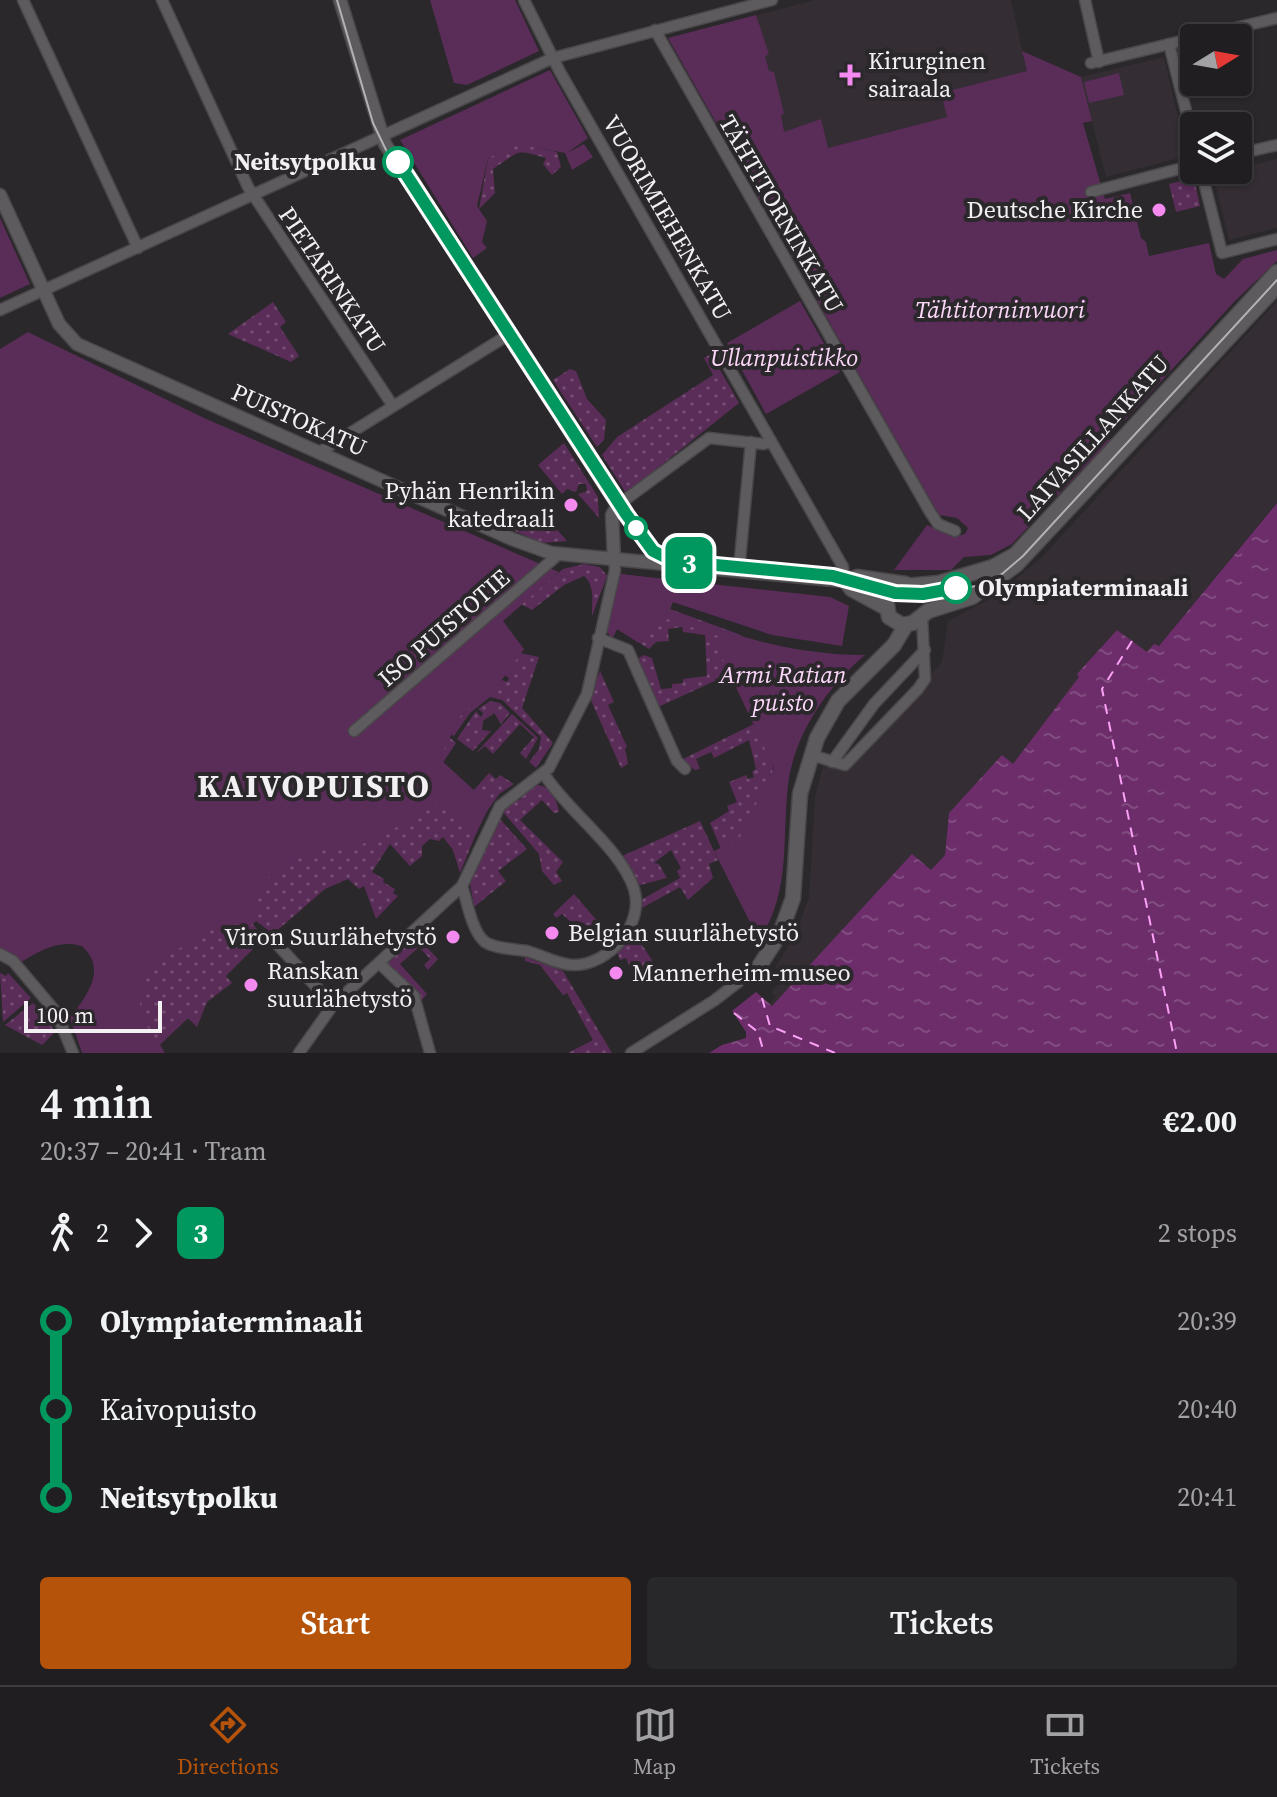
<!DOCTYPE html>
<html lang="en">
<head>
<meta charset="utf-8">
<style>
  :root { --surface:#201e20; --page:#282729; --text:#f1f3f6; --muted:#a2a2a5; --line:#3d3c3e; --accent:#b45309 }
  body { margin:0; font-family:"Source Serif 4",serif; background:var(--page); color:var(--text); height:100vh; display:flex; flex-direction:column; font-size:30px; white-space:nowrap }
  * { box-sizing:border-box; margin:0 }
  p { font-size:26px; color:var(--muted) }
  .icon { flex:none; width:44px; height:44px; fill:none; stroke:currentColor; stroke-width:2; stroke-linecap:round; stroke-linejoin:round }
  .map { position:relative; height:1053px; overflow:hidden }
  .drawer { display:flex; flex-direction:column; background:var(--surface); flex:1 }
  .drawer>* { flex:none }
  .badge { padding:0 16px; border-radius:12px; font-size:28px; line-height:52px }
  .needle { width:52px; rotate:79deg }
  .tools { position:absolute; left:1180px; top:24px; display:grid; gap:16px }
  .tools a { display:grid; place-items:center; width:72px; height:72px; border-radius:8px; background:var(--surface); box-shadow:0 2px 6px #0004,0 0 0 2px var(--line); font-size:40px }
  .scale { position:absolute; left:24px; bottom:20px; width:138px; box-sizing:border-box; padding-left:8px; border:4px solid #f2f0f2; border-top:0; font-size:22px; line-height:28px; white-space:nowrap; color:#f2f0f2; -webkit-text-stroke:6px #2a282a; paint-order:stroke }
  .map>.badge { position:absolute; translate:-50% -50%; box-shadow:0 0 0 4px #fff }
  .legs { display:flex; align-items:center; gap:12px; height:88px; padding:0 40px; font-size:26px }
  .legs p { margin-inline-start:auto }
  .overview { display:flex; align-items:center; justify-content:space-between; height:136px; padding:0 40px }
  h1 { font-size:44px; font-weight:600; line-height:60px }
  .cta { display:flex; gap:16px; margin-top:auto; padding:16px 40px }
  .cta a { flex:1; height:92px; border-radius:8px; background:var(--accent); color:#fff; font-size:32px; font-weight:600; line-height:92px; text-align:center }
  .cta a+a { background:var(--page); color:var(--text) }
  ul { padding:0 40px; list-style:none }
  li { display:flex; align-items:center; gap:28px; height:88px; font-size:30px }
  li i { display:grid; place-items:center; width:12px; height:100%; margin:0 10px; background:currentColor }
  li i::after { content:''; width:20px; height:20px; margin:-10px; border:6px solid; border-radius:50%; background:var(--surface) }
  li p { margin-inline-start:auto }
  li:first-child i { background:linear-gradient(#0000 50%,currentColor 0) }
  li:last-child i { background:linear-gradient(currentColor 50%,#0000 0) }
  .tabs { display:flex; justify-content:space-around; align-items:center; height:112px; border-top:2px solid var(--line); background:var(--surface); font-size:22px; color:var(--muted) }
  .tabs a { display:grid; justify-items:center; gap:4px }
  .tabs .on { color:var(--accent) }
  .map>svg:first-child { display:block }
</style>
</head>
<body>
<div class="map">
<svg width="1277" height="1053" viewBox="0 0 1277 1053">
  <defs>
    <pattern id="grass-dots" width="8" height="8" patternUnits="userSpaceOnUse" patternTransform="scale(2)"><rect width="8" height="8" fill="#5a2c58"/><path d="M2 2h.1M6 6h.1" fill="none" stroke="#724b70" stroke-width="1.8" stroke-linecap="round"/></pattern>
    <pattern id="water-ripples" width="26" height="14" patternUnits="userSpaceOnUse" patternTransform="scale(2)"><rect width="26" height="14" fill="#6c2d6a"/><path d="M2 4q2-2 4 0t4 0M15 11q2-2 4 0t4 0" fill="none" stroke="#814c80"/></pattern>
  </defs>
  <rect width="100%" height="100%" fill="#2a282a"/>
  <g fill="#342d34">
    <path d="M815 0H1011L1027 71 941 94 947 117 844 144 810 157 668 38Z"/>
    <path d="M1164 57 1187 156 1106 177 1081 77Z"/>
    <path d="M1277 159V228L1229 240 1213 175Z"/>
    <path d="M1277 301V502L1159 646 1147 653 1117 630 1078 674 1080 677 1013 765 1003 756 949 813 945 855 931 871 912 855 772 1007 769 1004 776 997 771 992 780 983 776 966 795 935 809 897 815 797 824 761 845 765 942 662 948 621 993 597 1041 558Z"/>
  </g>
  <g fill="url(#grass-dots)">
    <path d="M512 142 557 152 561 167 552 175 543 164 546 158C514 149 522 150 493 169L495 193 479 209 488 159Z"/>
    <path d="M1194 178 1200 206 1176 212 1169 184Z"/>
    <path d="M273 302 286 322 280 327 299 356 291 362 228 334Z"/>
    <path d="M711 354 739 403 626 493 602 455 617 437 713 375 704 358Z"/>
    <path d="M570 369 576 371 587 399 606 420 604 440 597 447 553 380Z"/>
    <path d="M564 443 598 497 599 518 578 494 587 491 586 484H579L576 492 567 489 562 494 538 465Z"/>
    <path d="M522 512 536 524 550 512 556 520 552 524 567 541 541 543 504 526Z"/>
    <path d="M584 564 600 567 607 576 592 616C592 602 595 585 584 576L564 585 532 610 521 604 563 569Z"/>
    <path d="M620 574 726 587 745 625 673 602 670 609 741 635C760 697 792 765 758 828 752 839 734 848 724 856L710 823 729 811 727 806 737 802 729 782 746 775 748 779 754 777 752 772 756 769 749 740 714 758 711 752 696 759 700 769 695 770 681 760 754 724 730 674 658 707 637 659 644 655 652 658 661 689 672 688V684L683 683V679L707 676 705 635 683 632 682 627 668 629 669 641 656 642 649 649 617 629 613 637 607 632Z"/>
    <path d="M520 653 539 657 522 708 553 743 536 768 529 762 539 749 541 737 502 700 490 697 470 713 454 736 450 734 460 716 502 680 507 682 509 678 504 675Z"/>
    <path d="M600 671 614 702 608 705 627 747 625 749 628 764 621 768 590 698Z"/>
    <path d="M490 701 500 703 510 713 501 724 494 713 483 721 482 730 491 731 473 751 457 739 476 711 481 717 483 713 478 709Z"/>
    <path d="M512 714 538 738 526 759 520 753 534 737 520 724 493 754 485 746 475 754Z"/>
    <path d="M448 736 456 743 442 764 473 791 489 773 496 779 500 775 514 784 499 794 485 814 434 761Z"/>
    <path d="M537 785C551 786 557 800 559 812L554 813 542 800 520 820 563 862 556 872 562 881 554 885 542 871 539 854 503 812 508 804 521 799V795Z"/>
    <path d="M435 800 482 819 460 873 453 850 443 837 439 841 430 839 422 846V856L410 866 390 844 372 872 384 879 383 882 395 889 393 893 398 896 376 919 364 886 359 889 348 879 325 889 273 934 256 921 252 909 254 888 282 854Z"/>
    <path d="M499 818 527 849 498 871 506 881 474 907 470 883Z"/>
    <path d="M700 821 718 860 709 864 713 878 688 900 680 887 640 909 641 900 680 878 677 871 681 868 671 850 654 863 659 864 667 878 640 885 620 857Z"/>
    <path d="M574 894 612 938 602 946 584 923 571 922 562 914 556 918 553 914Z"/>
    <path d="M164 903 253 924 264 938 226 976 232 983 207 1002 197 1027 188 1018 160 1045 165 1053 133 1017Z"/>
    <path d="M633 931 659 971 631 985 629 979 634 976 626 958 620 960 617 951Z"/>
    <path d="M416 936 438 959 428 970 424 965 430 959 419 947 400 964 427 994 421 1001 386 965Z"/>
    <path d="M525 957 563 971 612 1053H568L593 1040 567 993 563 995 540 965 525 961Z"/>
    <path d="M0 973 6 976 8 973 31 998 3 1022Z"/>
    <path d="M33 1003 50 1021 54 1033 42 1045 5 1025Z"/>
  </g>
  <g fill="#5a2c58">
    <path d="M430 0H515L539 51 467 85 454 83Z"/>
    <path d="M756 15 769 54 765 56 769 71 774 72 784 114 781 115 784 132 821 119 828 148 947 117 941 93 1027 71 1022 51 1081 77 1092 121 1083 123 1105 199 1130 193 1141 238 1146 242 1149 256 1209 243 1216 274 1224 279 1243 259 1277 250V261L1235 301 1120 426 1094 433 1097 443 1111 439 1012 544 991 555 964 557 951 570H894L927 525 955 537 965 534 968 528 957 518 939 515 668 38Z"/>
    <path d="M550 70 588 138 567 153 584 144 593 157 572 170 565 153 512 143 488 159 477 206 487 221 482 242 487 248 473 258 400 140Z"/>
    <path d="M1119 73 1124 95 1089 103 1084 82Z"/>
    <path d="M0 218 30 284 0 298Z"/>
    <path d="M800 301 840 372 766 414 727 343Z"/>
    <path d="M28 332 204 418 559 572 503 621 524 649 499 684 460 716 440 759 490 805 476 834 437 805C413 817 389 833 365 843 353 847 340 846 328 849 298 856 241 879 258 919L252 925C206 920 174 951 143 981L139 1015 165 1053H82L70 1018C86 996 108 970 82 946 58 939 40 951 21 962L0 948V349Z"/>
    <path d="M620 574 830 597 849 606 842 646 772 635 673 602 670 609C731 637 798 655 865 655 827 687 794 735 788 785 782 839 791 893 759 940L714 851 739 839 774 768 718 649V636L667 619 639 643 617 629 613 637 610 636 606 629Z"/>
  </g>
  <path fill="url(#water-ripples)" d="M1277 503V1053H709L722 1045 746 1038V1032L732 1011 756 992 772 1006 912 854 931 870 945 855 949 813 1002 755 1013 764 1079 677 1077 674 1117 630 1147 652 1154 644 1159 646Z"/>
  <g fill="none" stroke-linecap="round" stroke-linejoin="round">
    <g stroke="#fba1f6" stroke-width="2" stroke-dasharray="10 8" stroke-linecap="butt">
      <path d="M1132 641 1102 689 1177 1053"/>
      <path d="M762 998 770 1026 835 1053"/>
      <path d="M734 1013 758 1032 764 1053"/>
    </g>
    <g stroke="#494749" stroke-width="13">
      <g id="minor">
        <path d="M23 0 138 248"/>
        <path d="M162 0 248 187 393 406"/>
        <path d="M524 0 560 72 843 567 844 581"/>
        <path d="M1085 0 1099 62"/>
        <path d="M655 30 930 512 938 524 955 531"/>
        <path d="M1169 44 1194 142"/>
        <path d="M1091 63 1277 18"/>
        <path d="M1238 154 1277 145"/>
        <path d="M1201 170 1222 253 1277 239"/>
        <path d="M1091 192 1194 165"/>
        <path d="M0 310 553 58 772 0"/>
        <path d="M318 453 508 335"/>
        <path d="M618 505 709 438 764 444 771 441"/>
        <path d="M739 570 751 442"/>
        <path d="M598 638 628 650 677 761 685 769"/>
        <path d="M354 731 559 554"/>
        <path d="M811 755 845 765 918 689 925 679 922 616"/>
        <path d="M832 762 874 704 925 650"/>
        <path d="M462 886C467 901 472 932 485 942 496 949 515 949 527 951 542 955 558 965 574 965 609 965 645 924 634 889 620 847 568 812 544 774"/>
        <path d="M276 943 333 1005"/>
        <path d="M0 954 13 961 56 1012 73 1053"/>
        <path d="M380 964 414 996 430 1053"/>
        <path d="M299 1053 333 1005 462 886 500 806 549 768 587 694 615 570 614 558"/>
        <path d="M631 1053 715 1000 760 965"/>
      </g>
    </g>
    <g stroke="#494749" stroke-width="15">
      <g id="tertiary">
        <path d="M340 0 385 144 624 515 660 562"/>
        <path d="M0 195 59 324 77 344 512 539 551 553 844 581 857 576 906 583"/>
        <path d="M614 558 612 515 618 505"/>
        <path d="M844 581 851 590 886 609"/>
      </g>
    </g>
    <g stroke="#494749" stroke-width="17">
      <g id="secondary">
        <path d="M1277 272 1015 555 993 567 939 583 895 587 886 599 889 617 902 625 913 623 928 611 972 597 1016 565 1277 286"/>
        <path d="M760 965 780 934 793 898 800 794 817 738 838 701 894 645 906 625"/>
      </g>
    </g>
    <use href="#minor" stroke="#5e5b5e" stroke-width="10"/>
    <use href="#tertiary" stroke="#5e5b5e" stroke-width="12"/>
    <use href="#secondary" stroke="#5e5b5e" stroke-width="14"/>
    <path stroke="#b4b2b4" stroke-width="2" d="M337 0 373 123 386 150 641 544 663 564 832 581 883 595 914 598 981 585 1002 574 1023 556 1277 280"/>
  </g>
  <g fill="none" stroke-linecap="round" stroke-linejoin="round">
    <g stroke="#fff" stroke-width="18">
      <path id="line-1" d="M398 162 626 514 653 551 673 561 833 576 895 593 923 594 956 588"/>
    </g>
    <use href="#line-1" stroke="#00985f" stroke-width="12"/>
  </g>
  <g fill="#f489f0" stroke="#2a282a" stroke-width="3">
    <path d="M846 63h8v8h8v8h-8v8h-8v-8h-8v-8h8z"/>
    <circle cx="1159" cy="210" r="8"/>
    <circle cx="571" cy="505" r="8"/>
    <circle cx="552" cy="933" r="8"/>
    <circle cx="453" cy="937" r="8"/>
    <circle cx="616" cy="973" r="8"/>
    <circle cx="251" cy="985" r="8"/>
  </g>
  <g fill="#fff" stroke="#00985f" stroke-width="4">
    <circle cx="398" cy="162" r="14"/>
    <circle cx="636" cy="528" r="10"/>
    <circle cx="956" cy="588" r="14"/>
  </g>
  <g text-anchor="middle" stroke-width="8" stroke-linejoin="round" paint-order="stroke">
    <g font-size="24" fill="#f2f0f2" stroke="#2a282a" text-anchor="start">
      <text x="868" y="69">Kirurginen<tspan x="868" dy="28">sairaala</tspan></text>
      <text x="1143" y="218" text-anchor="end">Deutsche Kirche</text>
      <text x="555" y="499" text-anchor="end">Pyhän Henrikin<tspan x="555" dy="28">katedraali</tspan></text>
      <text x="568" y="941">Belgian suurlähetystö</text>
      <text x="437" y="945" text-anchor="end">Viron Suurlähetystö</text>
      <text x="267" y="979">Ranskan<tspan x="267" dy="28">suurlähetystö</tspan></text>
      <text x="632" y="981">Mannerheim-museo</text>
    </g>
    <g font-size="24" font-weight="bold" fill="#f2f0f2" stroke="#2a282a" text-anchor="end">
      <text x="376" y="170">Neitsytpolku</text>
      <text x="978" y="596" text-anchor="start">Olympiaterminaali</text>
    </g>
    <g font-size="24" fill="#f2f0f2" stroke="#2a282a">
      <text transform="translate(781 214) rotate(60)" y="8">TÄHTITORNINKATU</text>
      <text transform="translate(667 218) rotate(60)" y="8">VUORIMIEHENKATU</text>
      <text transform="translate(332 280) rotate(56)" y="8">PIETARINKATU</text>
      <text transform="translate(299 420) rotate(24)" y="8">PUISTOKATU</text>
      <text transform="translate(1093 438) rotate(-48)" y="8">LAIVASILLANKATU</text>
      <text transform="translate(444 628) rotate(-41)" y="8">ISO PUISTOTIE</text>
    </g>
    <g font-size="24" font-style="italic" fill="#fcd7f9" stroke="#2a282a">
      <text x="1000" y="318">Tähtitorninvuori</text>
      <text x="784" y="366">Ullanpuistikko</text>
      <text x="783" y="683">Armi Ratian<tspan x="783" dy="28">puisto</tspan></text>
    </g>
    <g font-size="32" font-weight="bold" letter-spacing="2" fill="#f2f0f2" stroke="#2a282a">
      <text x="314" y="797">KAIVOPUISTO</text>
    </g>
  </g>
</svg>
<div class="tools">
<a><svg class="needle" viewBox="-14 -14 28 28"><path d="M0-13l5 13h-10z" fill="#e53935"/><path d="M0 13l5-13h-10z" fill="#a2a2a5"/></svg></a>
<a><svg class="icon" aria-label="layers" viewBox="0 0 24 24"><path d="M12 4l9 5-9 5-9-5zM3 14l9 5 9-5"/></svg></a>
</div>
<div class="scale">100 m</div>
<b class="badge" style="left:689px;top:563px;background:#00985f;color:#fff">3</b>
</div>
<section class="drawer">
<div class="overview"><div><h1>4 min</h1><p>20:37 – 20:41 · Tram</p></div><b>€2.00</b></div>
<div class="legs"><svg class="icon" aria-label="walk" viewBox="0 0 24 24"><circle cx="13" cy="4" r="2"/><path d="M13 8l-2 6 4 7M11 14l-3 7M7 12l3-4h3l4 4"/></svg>2<svg class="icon" aria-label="forward" viewBox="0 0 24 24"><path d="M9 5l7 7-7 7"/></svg><b class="badge" style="background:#00985f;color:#fff">3</b><p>2 stops</p></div>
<ul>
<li><i style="color:#00985f"></i><b>Olympiaterminaali</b><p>20:39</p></li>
<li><i style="color:#00985f"></i><span>Kaivopuisto</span><p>20:40</p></li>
<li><i style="color:#00985f"></i><b>Neitsytpolku</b><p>20:41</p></li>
</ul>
<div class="cta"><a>Start</a><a>Tickets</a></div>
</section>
<nav class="tabs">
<a class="on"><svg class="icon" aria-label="directions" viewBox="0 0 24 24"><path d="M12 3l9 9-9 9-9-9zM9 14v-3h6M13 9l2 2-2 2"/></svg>Directions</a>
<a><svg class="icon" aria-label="map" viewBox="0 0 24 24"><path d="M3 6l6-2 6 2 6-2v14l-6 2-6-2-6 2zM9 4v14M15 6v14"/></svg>Map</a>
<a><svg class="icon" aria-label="tickets" viewBox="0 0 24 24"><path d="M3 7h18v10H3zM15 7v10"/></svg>Tickets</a>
</nav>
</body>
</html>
